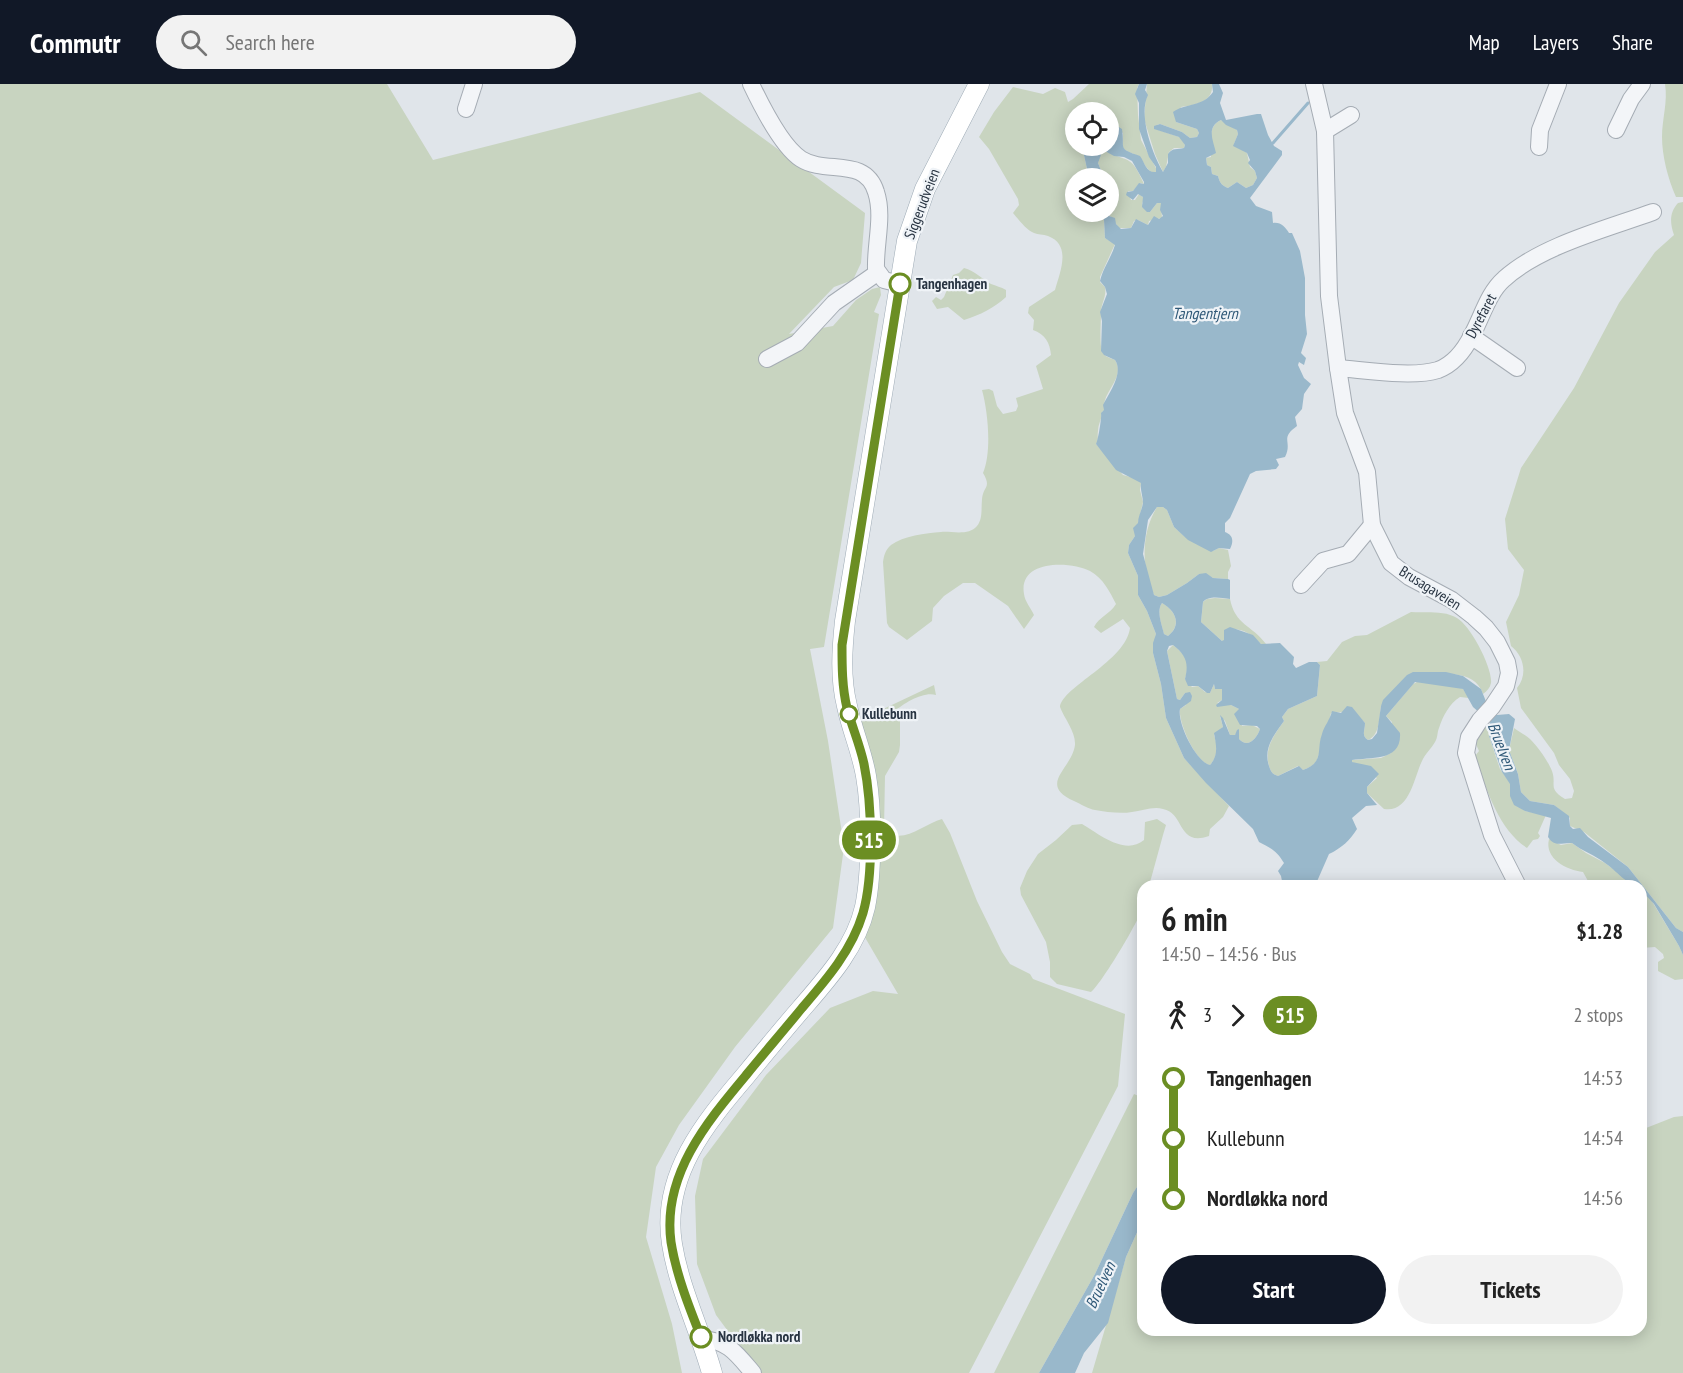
<!DOCTYPE html>
<html lang="en">
<head>
<meta charset="utf-8">
<style>
  :root { --surface:#fff; --page:#f2f2f2; --text:#222; --muted:#767676; --accent:#111827 }
  body { margin:0; font-family:"PT Sans Narrow",sans-serif; background:var(--page); color:var(--text); height:100vh; display:flex; flex-direction:column; font-size:22px; white-space:nowrap }
  * { box-sizing:border-box; margin:0 }
  p { font-size:20px; color:var(--muted) }
  .icon { flex:none; width:33px; height:33px; fill:none; stroke:currentColor; stroke-width:2; stroke-linecap:round; stroke-linejoin:round }
  .map { position:relative; flex:1; overflow:hidden }
  .details { position:absolute; left:1137px; top:796px; width:510px; height:456px; display:flex; flex-direction:column; background:var(--surface); border-radius:18px; box-shadow:0 3px 15px #0003 }
  .details>* { flex:none }
  .badge { padding:0 12px; border-radius:20px; font-size:21px; line-height:39px }
  .fabs { position:absolute; left:1065px; top:18px; display:grid; gap:12px }
  .fabs a { display:grid; place-items:center; width:54px; height:54px; border-radius:50%; background:var(--surface); box-shadow:0 3px 15px #0003; font-size:30px }
  .map>.badge { position:absolute; translate:-50% -50%; box-shadow:0 0 0 3px #fff }
  .legs { display:flex; align-items:center; gap:9px; height:66px; padding:0 24px; font-size:20px }
  .legs p { margin-inline-start:auto }
  .head { display:flex; align-items:center; justify-content:space-between; height:102px; padding:0 24px }
  h1 { font-size:33px; font-weight:600; line-height:45px }
  .primary-button { display:flex; gap:12px; margin-top:auto; padding:12px 24px }
  .primary-button a { flex:1; height:69px; border-radius:36px; background:var(--accent); color:#fff; font-size:24px; font-weight:600; line-height:69px; text-align:center }
  .primary-button a+a { background:var(--page); color:var(--text) }
  ul { padding:0 24px; list-style:none }
  li { display:flex; align-items:center; gap:21px; height:60px; font-size:22px }
  li i { display:grid; place-items:center; width:9px; height:100%; margin:0 8px; background:currentColor }
  li i::after { content:''; width:15px; height:15px; margin:-8px; border:4px solid; border-radius:50%; background:var(--surface) }
  li p { margin-inline-start:auto }
  li:first-child i { background:linear-gradient(#0000 50%,currentColor 0) }
  li:last-child i { background:linear-gradient(currentColor 50%,#0000 0) }
  header { display:flex; align-items:center; gap:36px; box-sizing:border-box; height:84px; padding:0 30px; background:var(--accent); color:#fff }
  header strong { font-size:28px }
  nav { display:flex; gap:33px; margin-inline-start:auto; font-size:21px }
  .search { width:420px; height:54px; background:var(--page); display:flex; align-items:center; gap:15px; box-sizing:border-box; padding:0 21px; border-radius:33px; color:var(--muted); font-size:22px }
  .map>svg:first-child { display:block }
</style>
</head>
<body>
<header>
<strong>Commutr</strong>
<div class="search"><svg class="icon" aria-label="search" viewBox="0 0 24 24"><circle cx="10" cy="10" r="6"/><path d="M15 15l6 6"/></svg>Search here</div>
<nav><a>Map</a><a>Layers</a><a>Share</a></nav>
</header>
<div class="map">
<svg width="1683" height="1289" viewBox="0 0 1683 1289">
  <rect width="100%" height="100%" fill="#e0e5ea"/>
  <g fill="#c8d4c0">
    <path d="M0 0H387L433 76 700 8 865 129 861 179 853 196 834 203 789 250 833 242 856 216 872 205 880 203 881 211 874 228 879 230 824 563 810 565 828 657 844 763 833 844 735 963 679 1041 656 1083 646 1153 672 1240 682 1289H0Z"/>
    <path d="M1089 0H1139L1137 4 1138 31 1141 56 1157 86 1156 88H1151C1146 84 1144 79 1141 75 1135 68 1127 70 1122 63L1123 49 1109 41 1108 28H1076V62H1082L1089 94H1076V128H1100L1104 136 1105 154 1115 160 1100 193V198L1105 203C1107 213 1100 221 1101 231 1101 238 1099 264 1103 269 1105 273 1111 274 1115 276 1127 294 1099 310 1105 326L1102 328C1102 335 1098 340 1098 347 1097 353 1099 355 1096 360L1123 391 1138 395 1141 399 1140 406 1143 418 1135 452 1129 461 1128 469 1138 492V511L1147 527 1156 550 1153 569 1161 600 1166 634 1184 674 1229 722 1223 733 1210 745 1209 752C1177 763 1185 729 1163 725 1153 722 1142 727 1132 728 1121 730 1106 728 1095 726 1088 725 1081 720 1074 717 1037 700 1072 685 1075 661 1076 648 1064 634 1060 623 1062 603 1126 577 1130 544L1123 535 1101 549 1094 543C1099 533 1110 530 1116 520 1110 508 1103 494 1090 487 1071 477 1018 475 1024 510 1025 518 1031 524 1034 531L1024 545 1008 522 975 499H963L944 512 933 524 932 537 907 556 889 543 887 539 883 478C884 472 885 466 891 461 903 452 926 449 941 448 952 447 969 452 977 442 983 435 981 424 982 415 983 402 992 404 983 389 992 368 988 328 982 306L989 305 993 307 997 322 1003 330 1016 327 1018 322 1016 314 1043 305 1036 282 1051 271C1050 259 1045 250 1033 246L1034 236 1028 229 1029 223 1055 206C1060 188 1072 161 1048 152 1043 150 1038 151 1034 149 1026 146 1019 136 1013 129L1019 121 1018 115 989 65 979 53 994 28 1013 3 1043 10 1055 4 1065 8 1068 18 1073 15Z"/>
    <path d="M1147 0H1212C1214 18 1195 21 1181 23L1176 38 1197 45 1199 49 1197 53 1190 54 1182 48 1160 40 1157 41 1159 46 1182 54 1185 61 1184 64H1174L1169 68 1166 83 1163 88 1155 70 1144 35Z"/>
    <path d="M1665 0H1683V113H1676C1668 95 1662 72 1662 53 1662 35 1668 18 1665 0Z"/>
    <path d="M1221 36 1237 46 1238 50 1234 60 1247 69 1250 83 1255 87 1257 94 1253 101 1246 104 1237 98 1228 104C1221 101 1220 99 1218 92L1212 90 1211 83 1207 81 1206 74 1211 73C1211 60 1207 42 1221 36Z"/>
    <path d="M1105 67C1131 79 1131 71 1144 100L1140 99 1133 107H1128L1131 116H1135L1139 110 1144 114 1142 120 1150 128 1157 119H1161L1162 134 1149 137 1148 141 1138 136 1134 137 1131 144H1119L1107 128 1108 94H1104L1098 79 1099 71Z"/>
    <path d="M1683 118V848L1676 844 1628 783 1584 748 1570 742V734L1554 721 1530 717 1521 708 1518 690 1509 666 1514 644C1519 648 1526 651 1530 655 1538 663 1548 677 1552 687 1557 701 1547 704 1565 715L1572 714 1574 707 1570 695 1559 681 1554 669 1521 624 1517 604C1528 591 1524 572 1511 562L1506 538 1519 511 1524 486 1508 465 1505 435 1521 384 1574 304 1619 219 1655 168 1674 151C1670 139 1669 129 1678 119Z"/>
    <path d="M964 184C975 187 982 195 991 200 996 202 1001 203 1006 206V213C994 224 980 231 964 236L948 223 937 225 932 217 936 213 941 216 944 213 953 191 959 189Z"/>
    <path d="M1157 423H1163L1167 426 1174 443 1184 452 1213 467 1219 464 1228 466 1231 482 1228 488V495L1213 494 1206 490H1199L1187 499 1167 511 1159 513 1154 511C1141 483 1141 449 1157 423Z"/>
    <path d="M1215 514 1230 515C1235 541 1252 541 1266 560H1261C1250 549 1242 543 1225 546L1224 557H1222L1201 538 1203 518 1207 515Z"/>
    <path d="M1162 519C1176 527 1182 541 1168 552L1164 550C1162 541 1156 527 1162 519Z"/>
    <path d="M1411 528C1426 529 1444 526 1457 534 1470 541 1493 584 1491 599 1490 604 1487 607 1483 610 1474 583 1440 592 1419 588L1381 622C1379 634 1380 651 1368 656 1361 651 1365 647 1365 639L1354 627 1331 629C1330 634 1318 676 1316 678 1313 682 1308 684 1303 686L1298 682 1278 692C1272 690 1271 688 1269 682 1264 664 1274 651 1284 637L1282 633 1288 625 1317 612 1320 581 1317 578 1327 577 1342 558 1355 552 1367 551Z"/>
    <path d="M1173 561C1187 572 1190 578 1185 595L1192 603 1198 602 1205 608 1210 609 1214 600 1215 605H1222V616L1217 619 1231 621 1239 625 1242 642 1252 641 1260 645C1257 654 1248 665 1239 655V645L1235 651H1230L1225 637 1220 632 1223 643 1214 651C1218 662 1218 672 1210 681 1196 679 1178 638 1180 625L1186 621 1185 609 1180 616 1177 615 1167 567Z"/>
    <path d="M1419 597 1458 603 1463 605 1469 614 1460 613C1449 620 1443 632 1439 644 1437 649 1438 653 1435 658 1431 665 1425 670 1422 677 1414 693 1410 729 1384 725L1367 709V703L1377 694 1352 678V676L1381 674 1391 669 1392 638 1386 632 1413 600Z"/>
    <path d="M934 601 936 611C924 607 904 619 895 627L900 637V661L899 668 885 692 884 745C901 763 923 740 942 735L950 749 977 817 1002 868 1010 880 1030 890 1033 895 1125 930 1118 1002 969 1289H759L716 1231 697 1180 695 1112 703 1075 766 991 830 924 873 907 898 910 863 850 858 637Z"/>
    <path d="M1488 636 1489 652 1500 685 1511 700 1510 709 1525 727 1546 731 1538 749 1540 752 1538 755 1533 756 1527 764C1498 745 1486 704 1475 672L1479 667 1475 658Z"/>
    <path d="M1157 735 1166 741 1163 751 1149 802H1143C1143 809 1144 816 1143 822 1141 834 1100 902 1091 908L1057 900 1050 893V878L1046 858 1021 811 1020 804 1027 787 1038 770 1056 756 1072 741 1082 740C1099 750 1125 772 1144 756L1145 738Z"/>
    <path d="M1549 755 1561 761 1572 759 1586 769 1605 779 1636 802H1587L1588 797 1583 788C1567 786 1544 775 1549 755Z"/>
    <path d="M1641 806 1650 814 1679 862 1683 871V895L1675 896 1658 887V878L1664 874 1663 870 1655 863 1641 864Z"/>
    <path d="M1134 1010 1143 1014V1094L1133 1109 1095 1190 1039 1289H994Z"/>
    <path d="M1683 1032V1289H1092L1126 1173 1143 1135V1246H1641V1046L1674 1033Z"/>
  </g>
  <g fill="#99b8cb" fill-rule="evenodd">
    <path d="M1139 0H1147L1145 6 1148 11C1138 31 1152 69 1163 88L1168 79V70C1173 63 1177 66 1184 64L1185 61 1179 53 1154 45V42L1160 40 1182 48 1190 54 1197 53 1199 49 1197 45 1176 38 1173 28C1185 19 1203 23 1213 8L1212 0H1219L1223 9 1220 19 1226 36 1257 30H1261L1268 51 1274 62 1282 67V71L1250 114 1256 122 1272 128 1273 139C1281 138 1285 143 1289 149H1292L1300 167 1305 194V231L1307 250 1301 269 1306 274 1304 281 1299 278 1298 281 1304 294 1311 300 1304 310 1302 325 1295 333 1297 342C1279 355 1293 357 1285 373L1276 375 1279 381 1276 385 1256 387 1250 390 1230 434 1225 439V448C1233 451 1234 457 1230 465L1219 464 1211 468 1188 456 1174 443 1167 426 1163 423H1157L1148 436 1143 470 1154 511 1159 513 1167 511 1187 499 1199 490 1206 489 1213 494 1228 495 1230 496V515C1221 514 1209 511 1203 518L1201 538 1222 557 1224 556V546L1230 543 1253 551 1261 560 1280 559 1294 573 1293 580 1296 584 1309 578H1317L1320 581 1317 612 1288 625 1282 633 1284 637C1274 651 1263 664 1269 682 1271 688 1272 690 1278 692L1299 682 1303 686C1325 678 1316 666 1322 650 1324 642 1330 636 1332 627L1341 629 1347 622 1352 623 1365 639C1365 647 1361 651 1368 656L1372 655 1377 649 1381 622 1383 616 1407 591 1413 588H1446L1463 592 1481 605 1487 620 1497 631 1509 630 1515 635 1509 666 1518 690 1521 708 1530 717 1554 721 1569 732 1570 742 1573 745 1580 744 1588 753 1628 783 1676 844 1683 848V871L1679 862 1654 820 1641 806V802C1627 802 1616 786 1605 779 1595 771 1582 767 1572 759 1562 758 1555 764 1548 753L1551 734 1525 727 1514 721 1510 712V700L1502 688 1489 652 1490 638 1473 623 1463 605 1415 598 1386 632 1400 649C1402 678 1370 673 1352 676V678L1371 682 1379 690 1367 703V709L1377 721 1366 722 1352 734 1357 745C1350 756 1342 764 1329 770L1315 802H1283L1281 792 1278 787 1284 779C1277 767 1271 764 1259 758L1253 745 1206 699 1184 674 1166 634 1161 600 1153 569V559L1156 550 1147 527 1138 511V492L1128 469 1129 461 1135 452 1133 444 1138 439C1138 432 1142 426 1143 419 1143 412 1140 406 1141 399L1116 386 1096 360C1098 357 1102 333 1101 329L1104 326 1103 321C1109 309 1124 289 1115 276L1104 271 1101 267 1102 237 1100 228 1107 210 1105 203 1100 197C1103 184 1111 174 1115 161L1105 154 1104 136 1100 128H1107L1109 132 1115 134 1116 140 1121 145 1131 144 1136 135 1148 141 1154 132 1159 135 1163 132 1160 126 1161 119H1157L1150 128H1147L1142 123 1143 113 1138 110 1133 116 1126 111 1127 108 1133 107 1139 99 1144 100V98L1132 77 1124 73 1114 72 1105 67 1102 68 1098 79 1104 94H1089L1082 62H1108L1109 41 1114 40 1122 45C1125 66 1117 64 1140 72 1145 79 1146 89 1156 88V83L1149 73 1139 45V19L1135 10ZM1221 36 1226 41 1237 46 1238 50 1233 62 1247 69 1250 76 1248 79 1255 87 1257 94 1253 101 1246 104 1237 98 1228 104C1221 101 1220 99 1218 92L1212 90 1211 83 1207 81 1206 74 1216 69C1213 56 1206 43 1221 36ZM1162 519C1176 527 1182 541 1168 552L1164 550C1162 541 1156 527 1162 519ZM1173 561C1186 571 1189 579 1185 595L1188 602H1198L1207 609H1210L1214 600 1215 605H1222V616L1216 621 1217 623 1231 621 1239 625 1234 630 1240 641 1257 642 1260 645C1257 654 1248 665 1239 655V645L1237 646 1235 651H1230L1223 634 1220 631 1223 643 1214 649C1216 661 1219 671 1210 681 1196 678 1177 639 1180 625L1191 617 1192 612 1190 608 1185 609 1180 616 1177 615 1167 567 1169 562Z"/>
    <path d="M1143 1094V1135L1126 1173 1108 1239 1084 1269 1075 1289H1039L1095 1190 1133 1109Z"/>
  </g>
  <g fill="none" stroke-linecap="round" stroke-linejoin="round">
    <path stroke="#99b8cb" stroke-width="3" d="M1273 59 1308 19"/>
    <g stroke="#a5acb4" stroke-width="18">
      <g id="minor">
        <path d="M751 0C761 21 782 63 801 75 826 91 865 72 876 108 884 132 875 160 876 185L884 196 900 200"/>
        <path d="M1314 0 1325 47 1329 212 1338 284 1345 329 1367 388 1372 441 1391 479 1409 493 1452 516 1474 533 1486 544 1497 558 1507 578 1509 589 1506 602 1492 623 1480 636 1469 653 1466 669 1492 751 1518 802"/>
        <path d="M466 25 474 0"/>
        <path d="M1616 46 1631 15 1642 0"/>
        <path d="M1325 47 1351 31"/>
        <path d="M1539 63 1540 46 1558 0"/>
        <path d="M1471 252 1517 284"/>
        <path d="M767 275 797 259 834 219 877 189"/>
        <path d="M1338 284C1365 286 1412 294 1438 286 1454 280 1465 265 1472 251 1482 233 1488 209 1504 195 1540 162 1606 145 1653 128"/>
        <path d="M1301 501 1323 477 1348 470 1372 441"/>
        <path d="M701 1255C728 1256 737 1270 753 1289"/>
      </g>
    </g>
    <g stroke="#9eabb6" stroke-width="21">
      <path id="major" d="M712 1289C700 1246 679 1204 672 1160 661 1092 705 1039 746 991 764 969 782 947 801 925 827 895 856 863 865 823 872 789 872 726 866 692 862 668 852 646 847 622 840 594 842 565 845 537L907 157 925 105 979 0"/>
    </g>
    <use href="#minor" stroke="#f3f5f8" stroke-width="16"/>
    <use href="#major" stroke="#fff" stroke-width="20"/>
  </g>
  <g fill="none" stroke-linecap="round" stroke-linejoin="round">
    <g stroke="#fff" stroke-width="14">
      <path id="line-1" d="M701 1253C689 1223 676 1190 671 1158 662 1091 707 1038 747 990 765 968 784 946 802 924 827 895 852 866 863 829 874 791 872 719 864 680 860 661 852 643 847 624 842 603 842 582 842 561L900 200"/>
    </g>
    <use href="#line-1" stroke="#6b8e23" stroke-width="9"/>
  </g>
  <g fill="#fff" stroke="#6b8e23" stroke-width="3">
    <circle cx="900" cy="200" r="10"/>
    <circle cx="849" cy="630" r="8"/>
    <circle cx="701" cy="1253" r="10"/>
  </g>
  <g text-anchor="middle" stroke-width="4.5" stroke-linejoin="round" paint-order="stroke">
    <g font-size="15" fill="#283442" stroke="#eff3f7">
      <text transform="translate(922 120) rotate(-69)" y="5">Siggerudveien</text>
      <text transform="translate(1481 232) rotate(-62)" y="5">Dyrefaret</text>
      <text transform="translate(1430 504) rotate(32)" y="5">Brusagaveien</text>
    </g>
    <g font-size="15" font-weight="bold" fill="#283442" stroke="#eff3f7" text-anchor="start">
      <text x="916" y="205">Tangenhagen</text>
      <text x="862" y="635">Kullebunn</text>
      <text x="718" y="1258">Nordløkka nord</text>
    </g>
    <g font-size="16" font-style="italic" fill="#305978" stroke="#eff3f7">
      <text x="1205" y="235">Tangentjern</text>
      <text transform="translate(1502 662) rotate(69)" y="6">Bruelven</text>
      <text transform="translate(1100 1201) rotate(-65)" y="6">Bruelven</text>
    </g>
  </g>
</svg>
<div class="fabs">
<a><svg class="icon" aria-label="locate" viewBox="0 0 24 24"><circle cx="12" cy="12" r="6"/><path d="M12 2v4M12 18v4M2 12h4M18 12h4"/></svg></a>
<a><svg class="icon" aria-label="layers" viewBox="0 0 24 24"><path d="M12 4l9 5-9 5-9-5zM3 14l9 5 9-5"/></svg></a>
</div>
<b class="badge" style="left:869px;top:756px;background:#6b8e23;color:#fff">515</b>
<section class="details">
<div class="head"><div><h1>6 min</h1><p>14:50 – 14:56 · Bus</p></div><b>$1.28</b></div>
<div class="legs"><svg class="icon" aria-label="walk" viewBox="0 0 24 24"><circle cx="13" cy="4" r="2"/><path d="M13 8l-2 6 4 7M11 14l-3 7M7 12l3-4h3l4 4"/></svg>3<svg class="icon" aria-label="forward" viewBox="0 0 24 24"><path d="M9 5l7 7-7 7"/></svg><b class="badge" style="background:#6b8e23;color:#fff">515</b><p>2 stops</p></div>
<ul>
<li><i style="color:#6b8e23"></i><b>Tangenhagen</b><p>14:53</p></li>
<li><i style="color:#6b8e23"></i><span>Kullebunn</span><p>14:54</p></li>
<li><i style="color:#6b8e23"></i><b>Nordløkka nord</b><p>14:56</p></li>
</ul>
<div class="primary-button"><a>Start</a><a>Tickets</a></div>
</section>
</div>
</body>
</html>
